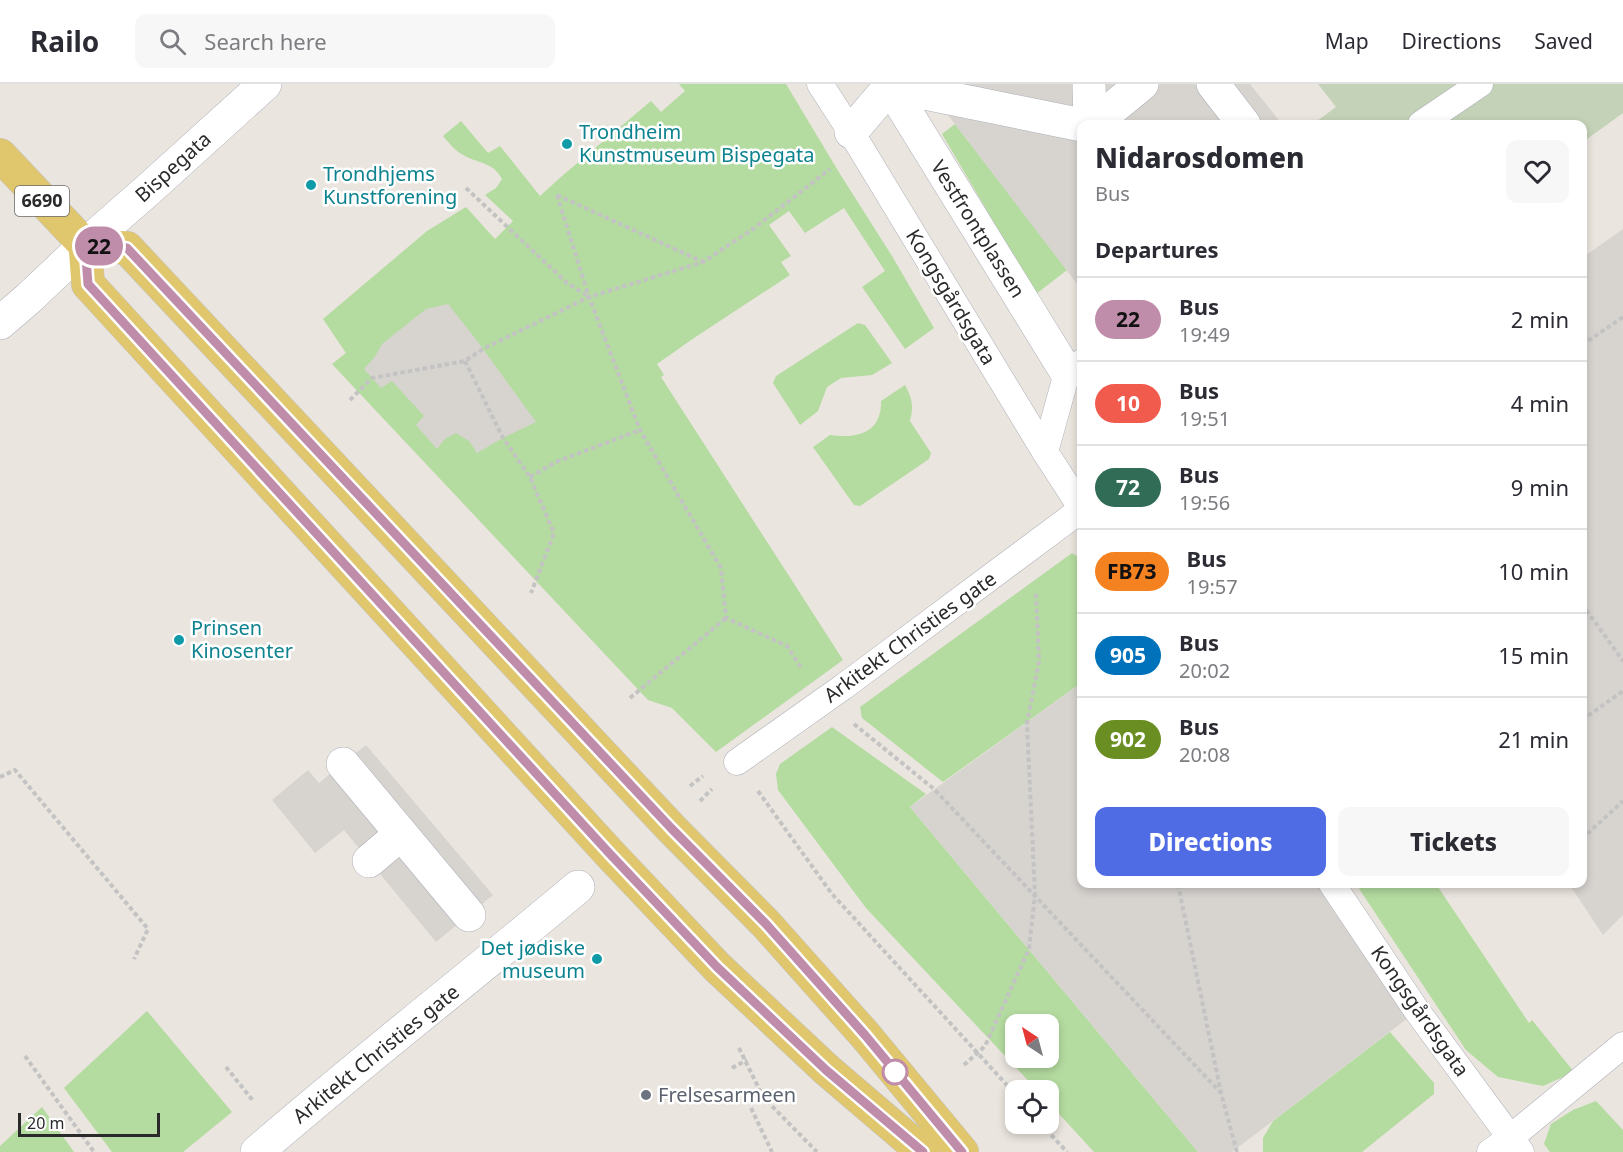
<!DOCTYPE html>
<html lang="en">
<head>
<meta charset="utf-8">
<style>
  :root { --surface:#fff; --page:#f7f7f7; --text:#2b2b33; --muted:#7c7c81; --line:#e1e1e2; --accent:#506ce5 }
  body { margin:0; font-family:"Noto Sans",sans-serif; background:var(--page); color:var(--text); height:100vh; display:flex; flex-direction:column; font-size:22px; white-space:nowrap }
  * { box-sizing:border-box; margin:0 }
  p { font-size:20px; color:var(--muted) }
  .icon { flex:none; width:33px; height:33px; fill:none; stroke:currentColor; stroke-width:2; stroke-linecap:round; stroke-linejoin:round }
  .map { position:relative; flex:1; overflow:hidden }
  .drawer { position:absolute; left:1077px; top:36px; width:510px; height:768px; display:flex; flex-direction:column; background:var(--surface); border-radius:12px; box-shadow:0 3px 9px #0003 }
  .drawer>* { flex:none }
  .badge { padding:0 12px; border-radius:20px; font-size:21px; line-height:39px }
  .needle { width:39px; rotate:324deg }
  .controls { position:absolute; left:1005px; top:930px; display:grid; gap:12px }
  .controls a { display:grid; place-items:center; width:54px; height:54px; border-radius:12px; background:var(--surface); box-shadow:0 3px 9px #0003; font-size:30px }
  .scale { position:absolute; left:18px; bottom:15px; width:142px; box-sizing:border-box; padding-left:6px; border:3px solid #2a2a2a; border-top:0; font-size:16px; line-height:21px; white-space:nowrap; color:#2a2a2a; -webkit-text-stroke:4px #fff; paint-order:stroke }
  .map>.badge { position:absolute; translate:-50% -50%; box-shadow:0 0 0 3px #fff }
  h2 { padding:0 18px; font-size:22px; line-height:54px }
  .round { display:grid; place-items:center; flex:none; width:63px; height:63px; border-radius:12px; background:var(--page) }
  .summary { display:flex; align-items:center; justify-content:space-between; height:102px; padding:0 18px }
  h1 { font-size:28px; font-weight:800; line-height:45px }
  .cta { display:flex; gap:12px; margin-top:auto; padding:12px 18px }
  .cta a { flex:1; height:69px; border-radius:12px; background:var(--accent); color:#fff; font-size:24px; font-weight:800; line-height:69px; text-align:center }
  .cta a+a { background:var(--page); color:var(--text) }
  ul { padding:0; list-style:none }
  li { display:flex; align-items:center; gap:18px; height:84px; padding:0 18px; border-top:2px solid var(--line) }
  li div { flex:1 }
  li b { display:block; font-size:22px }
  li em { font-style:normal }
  li .badge { min-width:66px; font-weight:700; text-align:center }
  header { display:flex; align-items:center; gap:36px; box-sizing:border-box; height:84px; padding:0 30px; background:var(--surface); border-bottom:2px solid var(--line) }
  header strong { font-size:28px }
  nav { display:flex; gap:33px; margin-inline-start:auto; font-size:21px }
  .search { width:420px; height:54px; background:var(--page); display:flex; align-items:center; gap:15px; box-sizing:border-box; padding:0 21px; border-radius:12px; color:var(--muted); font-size:22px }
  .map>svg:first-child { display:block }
</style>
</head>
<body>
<header>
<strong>Railo</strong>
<div class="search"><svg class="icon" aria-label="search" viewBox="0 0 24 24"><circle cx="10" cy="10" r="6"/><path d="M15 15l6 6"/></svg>Search here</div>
<nav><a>Map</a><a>Directions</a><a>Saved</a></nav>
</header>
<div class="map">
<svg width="1623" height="1068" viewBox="0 0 1623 1068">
  <rect width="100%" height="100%" fill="#eae5de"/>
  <g fill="#b4dba0" fill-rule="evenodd">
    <path d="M679 0H786L840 90 892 172 934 244 905 265 862 203 885 187 844 124 805 149 789 127 769 141 791 172 781 178 790 191 694 254 657 280 664 291 661 293 843 576 716 668 672 624 648 616 332 280 346 269 323 235 427 147 466 123 495 155 513 137 485 111 496 104 502 95C493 78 480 80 465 72 455 67 450 60 443 52L461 37 488 69 500 62 540 112 562 92 651 17 661 28 685 7Z"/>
    <path d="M955 40 1067 186 1036 210 942 50Z"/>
    <path d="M858 239 865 241 892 279 872 291 841 294 827 303 818 327 800 341 773 299 776 292Z"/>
    <path d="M905 301C912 314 914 322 910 337L931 369 929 375 860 422 854 421 813 363 830 351C857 355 882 349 881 317Z"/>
    <path d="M1072 469 1081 475V599L943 698 862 634 860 623Z"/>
    <path d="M832 643 926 710 910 723 1198 1068H1094L1049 1019 1048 1006H1037L866 824 778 706 776 690 780 680ZM1016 940H1048V974H1016Z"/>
    <path d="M1356 800H1436L1529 939 1532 936 1574 988 1543 1002 1498 993 1466 966Z"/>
    <path d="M147 927 232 1028 183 1068H112L64 1004Z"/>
    <path d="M1390 948 1434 999V1010L1362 1068H1263V1054L1273 1037Z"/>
    <path d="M1596 1017 1623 1046V1068H1550L1544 1060 1551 1040 1573 1026Z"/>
    <path d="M42 1023 74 1068H0V1062Z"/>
  </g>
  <path fill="#c4d2b7" d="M1318 0H1623V29L1583 58 1582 40H1313L1336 23Z"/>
  <g fill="#d7d4d0">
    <path d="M888 0H1250L1282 40H1082L1081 205 948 31Z"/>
    <path d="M1623 145V831L1603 851 1569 800H1582V174Z"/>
    <path d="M448 220 478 258 536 338 503 354 477 369 469 357 456 349 445 355 437 365 416 341 424 332 392 297 381 304 364 285 374 274 382 260 426 225Z"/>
    <path d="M1081 599 1082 800H1332L1417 927 1232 1068H1198L910 723Z"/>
    <path d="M366 661 493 811 436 858 344 746 315 769 272 716 308 686 319 699Z"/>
  </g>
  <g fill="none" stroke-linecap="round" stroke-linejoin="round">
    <g stroke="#aeb0b9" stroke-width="27">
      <g id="service">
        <path d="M820 0 851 48 1045 368 1082 425"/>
        <path d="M1421 40 1480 0"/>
        <path d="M1045 368 1067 289 1082 278"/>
        <path d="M737 678 843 603 1082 425"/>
        <path d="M1332 800 1417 927 1521 1068"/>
        <path d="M1490 1068 1510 1054 1623 961"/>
      </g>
    </g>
    <g stroke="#aeb0b9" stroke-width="34">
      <g id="pedestrian">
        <path d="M1089 0 1090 40"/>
        <path d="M1213 0 1244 40"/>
        <path d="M890 2 1067 289"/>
        <path d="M890 2 1082 41"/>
        <path d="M1093 40 1142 0"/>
        <path d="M851 48 892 0"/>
        <path d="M343 680 469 831"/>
        <path d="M369 777 401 750"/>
      </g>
    </g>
    <g stroke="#aeb0b9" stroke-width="34">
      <g id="minor">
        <path d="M0 239 29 214 85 161"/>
        <path d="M257 1068C362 977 472 892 578 803"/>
      </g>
    </g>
    <g stroke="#aeb0b9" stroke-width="34">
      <path id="tertiary" d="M85 161 149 105 265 0"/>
    </g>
    <g stroke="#c3c3c3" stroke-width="34">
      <g id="primary">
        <path d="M0 71 85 161 127 164 671 744 766 840 865 951 962 1068"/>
        <path d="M85 161 88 200 610 770 717 883 827 986 923 1068"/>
      </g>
    </g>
    <g stroke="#c3c3c3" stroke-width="4" stroke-dasharray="4.5 3" stroke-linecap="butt">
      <path d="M466 104 567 199 588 212"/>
      <path d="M557 111 589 213 640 346 721 484 726 534 787 562 802 585"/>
      <path d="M557 111 703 178"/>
      <path d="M1582 261 1623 233"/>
      <path d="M465 277 503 354 530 393 554 449 531 509"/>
      <path d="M350 316 372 294 465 277 483 265 589 213 703 178 753 145 830 85"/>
      <path d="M530 393 556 378 640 346"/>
      <path d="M1582 520 1623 577"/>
      <path d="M630 614 726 534"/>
      <path d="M1582 636 1623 607"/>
      <path d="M854 640 934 705 1221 1009"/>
      <path d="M0 693 15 686 148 845 134 875"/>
      <path d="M690 702 703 692"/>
      <path d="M758 707 832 810 1016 1011"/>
      <path d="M700 717 712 705"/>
      <path d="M1582 755 1623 717"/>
      <path d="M1178 800 1221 1009 1237 1068"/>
      <path d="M739 964 763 1013 817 1068"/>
      <path d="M25 972 94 1068"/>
      <path d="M964 981 985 962 1029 865 1035 811 1027 639 1039 578 1036 508"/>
      <path d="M226 983 254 1018"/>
      <path d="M732 984 747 976"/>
      <path d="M751 1024 772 1068"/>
      <path d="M1041 1040 1067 1068"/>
    </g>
    <use href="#service" stroke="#fff" stroke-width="26"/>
    <use href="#pedestrian" stroke="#fff" stroke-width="33"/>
    <use href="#minor" stroke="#fff" stroke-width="33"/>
    <use href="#tertiary" stroke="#fff" stroke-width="33"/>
    <use href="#primary" stroke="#e0c66d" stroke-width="33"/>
  </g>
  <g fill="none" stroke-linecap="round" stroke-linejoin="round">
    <g stroke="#fff" stroke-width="14">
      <path id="line" d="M923 1068 826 986 717 883 610 770 88 200 85 160 127 164 671 744 766 840 865 951 962 1068"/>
    </g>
    <use href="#line" stroke="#bf8ca9" stroke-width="9"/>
  </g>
  <g fill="#0f9aa8" stroke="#fff" stroke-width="2">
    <circle cx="567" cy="60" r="6"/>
    <circle cx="311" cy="101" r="6"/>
    <circle cx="179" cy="556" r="6"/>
    <circle cx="597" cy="875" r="6"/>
  </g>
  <circle fill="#fff" stroke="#bf8ca9" stroke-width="3" cx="895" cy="988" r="12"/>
  <circle fill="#6b7280" stroke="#fff" stroke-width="2" cx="646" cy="1011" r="6"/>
  <g text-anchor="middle" stroke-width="5" stroke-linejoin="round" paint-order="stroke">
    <rect fill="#fff" stroke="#6a6a6a" stroke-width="1.5" x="15" y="102" width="54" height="30" rx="4.5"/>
    <g font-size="18" font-weight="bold" fill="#2a2a2a">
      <text x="42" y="123">6690</text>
    </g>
    <g font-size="20" fill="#0d838f" stroke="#fff" text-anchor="start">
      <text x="579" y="55">Trondheim<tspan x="579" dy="23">Kunstmuseum Bispegata</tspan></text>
      <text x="323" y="97">Trondhjems<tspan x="323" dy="23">Kunstforening</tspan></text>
      <text x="191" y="551">Prinsen<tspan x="191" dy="23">Kinosenter</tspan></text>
      <text x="585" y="871" text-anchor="end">Det jødiske<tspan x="585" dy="23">museum</tspan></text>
    </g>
    <g font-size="20" fill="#2a2a2a" stroke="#fff">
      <text transform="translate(173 83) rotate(-42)" y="7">Bispegata</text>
      <text transform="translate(978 145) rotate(58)" y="7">Vestfrontplassen</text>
      <text transform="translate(951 213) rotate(59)" y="7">Kongsgårdsgata</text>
      <text transform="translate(910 553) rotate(-36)" y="7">Arkitekt Christies gate</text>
      <text transform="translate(1420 927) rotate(55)" y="7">Kongsgårdsgata</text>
      <text transform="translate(376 970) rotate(-39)" y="7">Arkitekt Christies gate</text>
    </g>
    <g font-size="20" fill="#5b616d" stroke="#fff" text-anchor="start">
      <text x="658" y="1018">Frelsesarmeen</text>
    </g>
  </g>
</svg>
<div class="controls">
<a><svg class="needle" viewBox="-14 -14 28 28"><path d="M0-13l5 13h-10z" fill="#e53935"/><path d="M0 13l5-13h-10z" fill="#7c7c81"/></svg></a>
<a><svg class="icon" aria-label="locate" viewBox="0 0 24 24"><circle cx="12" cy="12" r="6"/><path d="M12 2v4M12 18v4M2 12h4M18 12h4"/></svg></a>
</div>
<div class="scale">20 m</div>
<b class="badge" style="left:99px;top:162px;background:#bf8ca9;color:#111">22</b>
<section class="drawer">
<div class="summary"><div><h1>Nidarosdomen</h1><p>Bus</p></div><a class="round"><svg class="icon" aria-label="heart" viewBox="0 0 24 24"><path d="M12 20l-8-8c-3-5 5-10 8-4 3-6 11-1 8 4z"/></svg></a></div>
<h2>Departures</h2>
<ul>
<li><span class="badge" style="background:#bf8ca9;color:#111">22</span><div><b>Bus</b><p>19:49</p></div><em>2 min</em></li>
<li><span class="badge" style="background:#f15b4e;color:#fff">10</span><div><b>Bus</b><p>19:51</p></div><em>4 min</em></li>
<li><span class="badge" style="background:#306c56;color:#fff">72</span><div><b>Bus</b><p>19:56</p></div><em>9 min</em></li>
<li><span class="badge" style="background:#f58220;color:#111">FB73</span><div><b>Bus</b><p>19:57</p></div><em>10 min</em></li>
<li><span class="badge" style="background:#0072bc;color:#fff">905</span><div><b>Bus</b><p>20:02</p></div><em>15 min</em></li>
<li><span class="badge" style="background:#6b8e23;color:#fff">902</span><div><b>Bus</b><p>20:08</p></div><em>21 min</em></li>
</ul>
<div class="cta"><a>Directions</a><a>Tickets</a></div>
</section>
</div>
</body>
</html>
